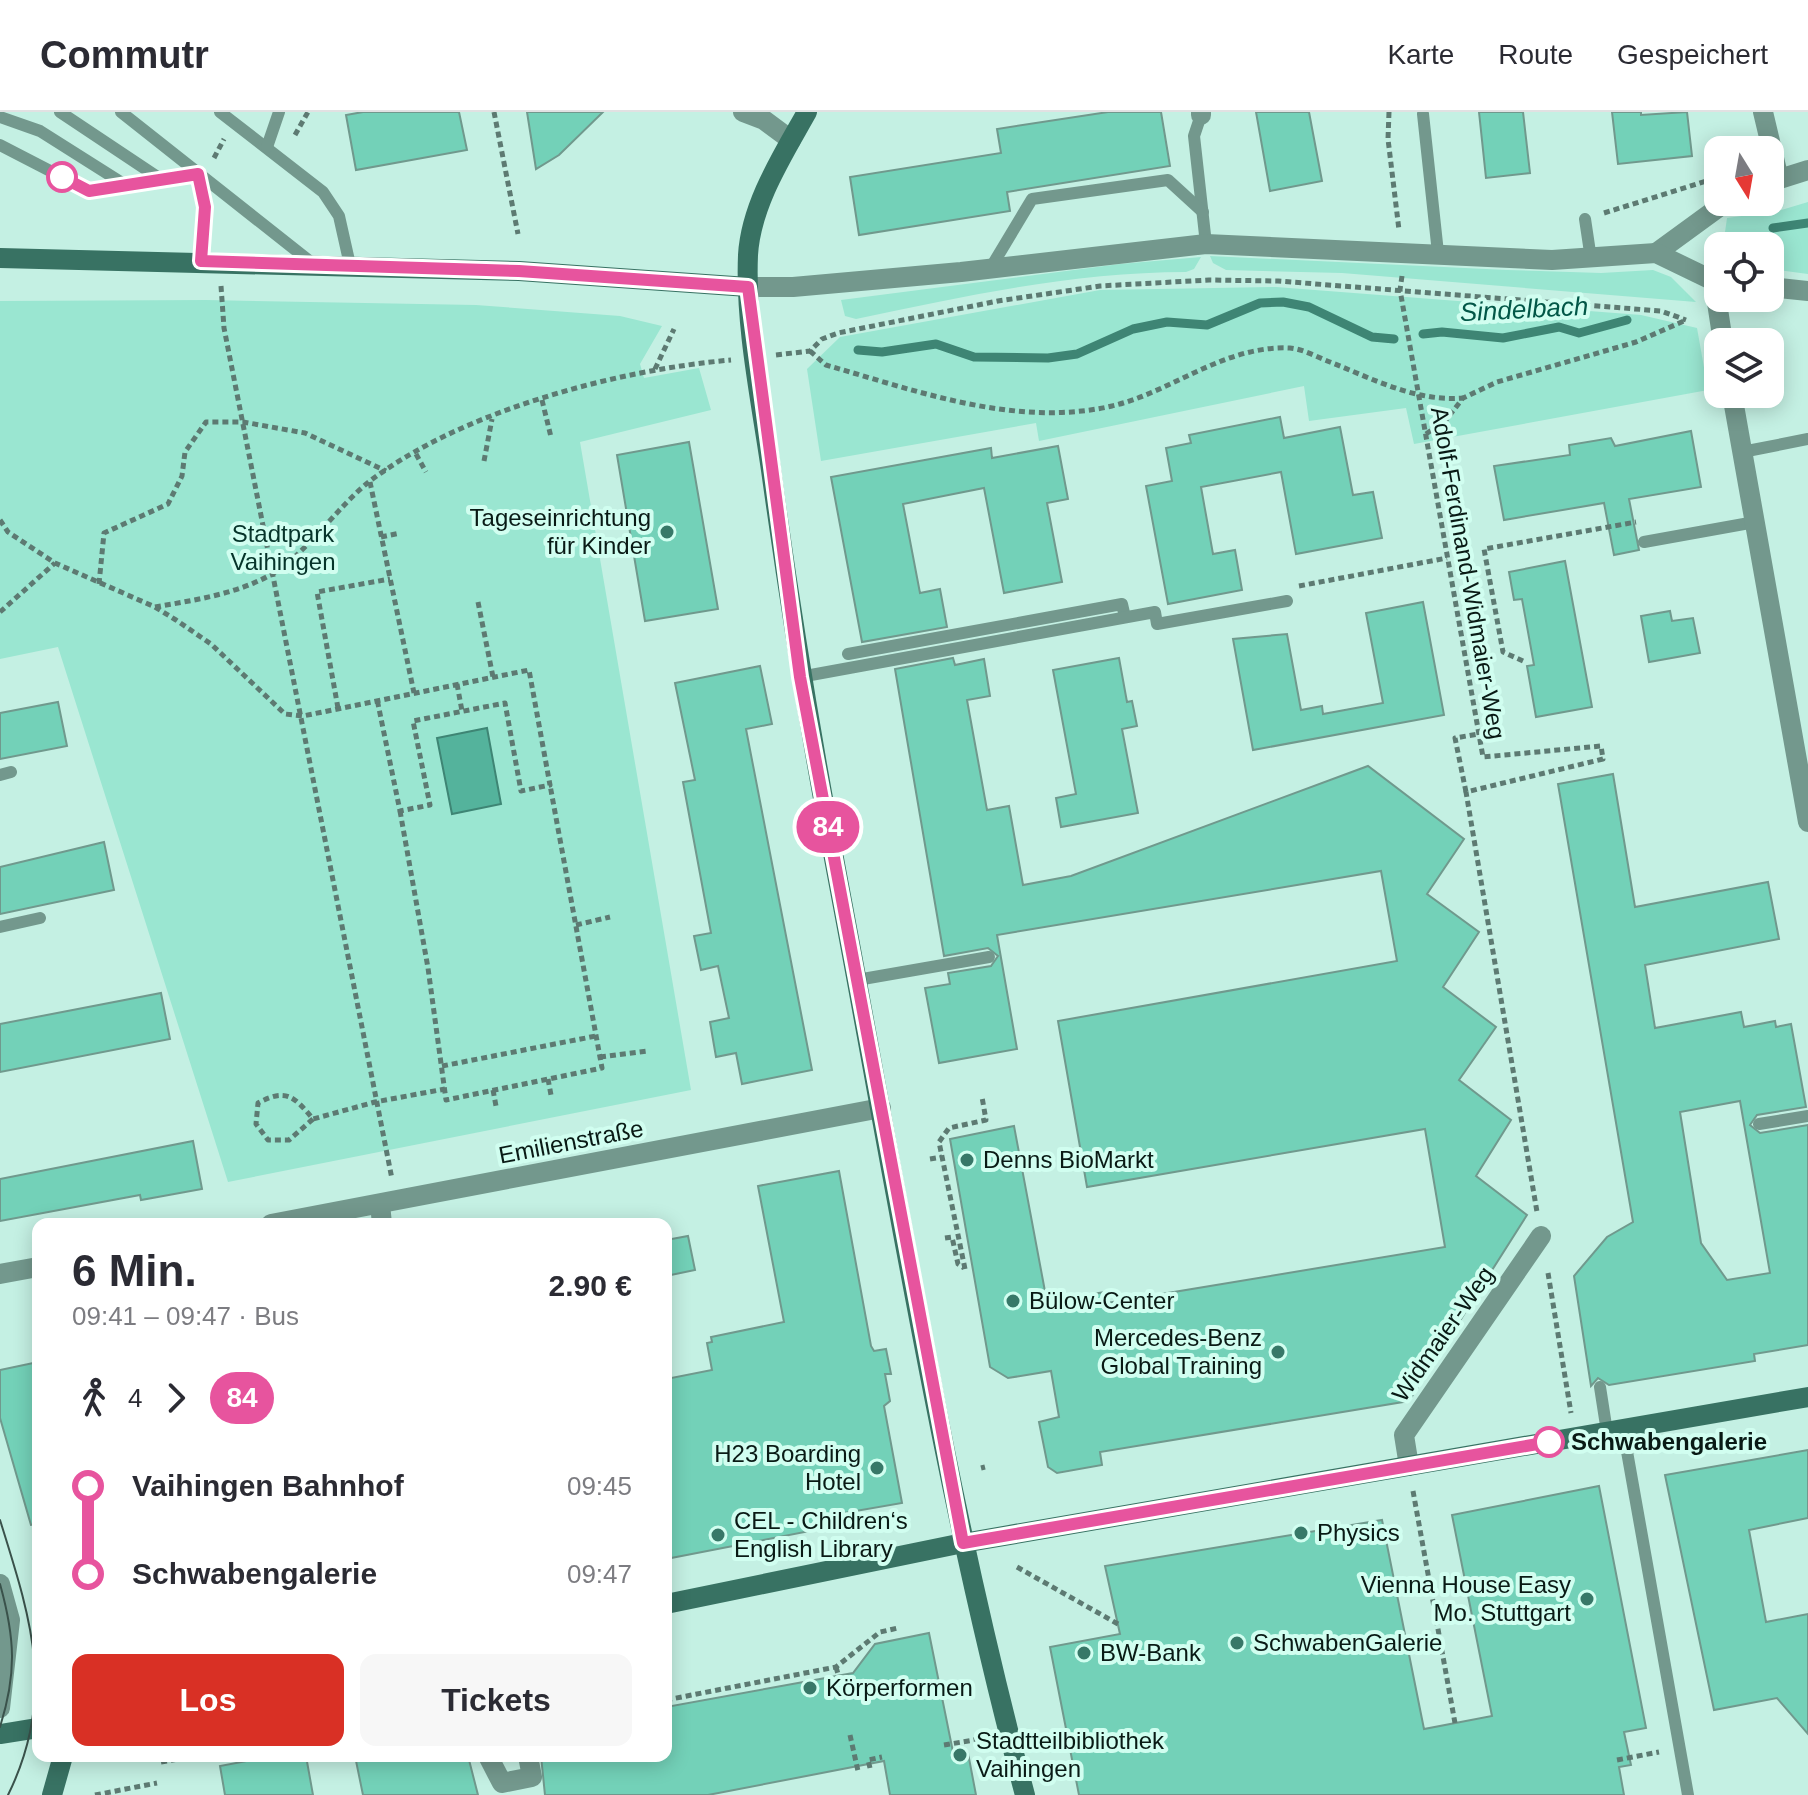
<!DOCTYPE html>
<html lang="de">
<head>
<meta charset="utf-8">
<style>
  :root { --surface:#fff; --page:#f7f7f7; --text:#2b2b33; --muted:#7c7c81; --line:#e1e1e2; --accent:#d93025 }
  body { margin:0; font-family:Arial,sans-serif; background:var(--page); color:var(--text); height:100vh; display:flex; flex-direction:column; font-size:30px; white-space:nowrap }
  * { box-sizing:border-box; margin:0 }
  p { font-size:26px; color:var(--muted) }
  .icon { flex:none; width:44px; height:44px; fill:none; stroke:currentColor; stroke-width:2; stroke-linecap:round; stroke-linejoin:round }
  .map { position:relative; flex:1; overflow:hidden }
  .side { position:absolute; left:32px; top:1106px; width:640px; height:544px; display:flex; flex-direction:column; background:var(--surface); border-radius:16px; box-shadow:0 4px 20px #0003 }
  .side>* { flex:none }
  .badge { padding:0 16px; border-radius:26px; font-size:28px; line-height:52px }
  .needle { width:52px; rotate:169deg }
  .tools { position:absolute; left:1704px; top:24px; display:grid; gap:16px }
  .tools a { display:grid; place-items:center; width:80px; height:80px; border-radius:16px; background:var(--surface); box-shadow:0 4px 20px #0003; font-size:40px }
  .map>.badge { position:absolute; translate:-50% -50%; box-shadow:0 0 0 4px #fff }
  .legs { display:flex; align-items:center; gap:12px; height:88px; padding:0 40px; font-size:26px }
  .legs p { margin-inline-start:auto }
  .overview { display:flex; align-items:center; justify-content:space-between; height:136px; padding:0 40px }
  h1 { font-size:44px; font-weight:800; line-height:60px }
  .action { display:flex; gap:16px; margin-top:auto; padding:16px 40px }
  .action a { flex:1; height:92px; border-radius:16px; background:var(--accent); color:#fff; font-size:32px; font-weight:800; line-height:92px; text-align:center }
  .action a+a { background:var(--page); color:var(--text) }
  ul { padding:0 40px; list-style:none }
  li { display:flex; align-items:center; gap:28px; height:88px; font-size:30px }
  li i { display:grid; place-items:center; width:12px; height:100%; margin:0 10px; background:currentColor }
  li i::after { content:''; width:20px; height:20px; margin:-10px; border:6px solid; border-radius:50%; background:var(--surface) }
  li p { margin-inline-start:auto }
  li:first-child i { background:linear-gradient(#0000 50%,currentColor 0) }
  li:last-child i { background:linear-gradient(currentColor 50%,#0000 0) }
  header { display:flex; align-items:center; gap:48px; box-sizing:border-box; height:112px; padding:0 40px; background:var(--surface); border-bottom:2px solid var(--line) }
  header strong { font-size:38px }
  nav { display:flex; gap:44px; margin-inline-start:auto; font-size:28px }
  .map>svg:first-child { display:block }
</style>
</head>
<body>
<header>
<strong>Commutr</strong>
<nav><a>Karte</a><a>Route</a><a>Gespeichert</a></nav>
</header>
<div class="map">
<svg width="1808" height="1683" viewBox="0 0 1808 1683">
  <rect width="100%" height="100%" fill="#c4f0e3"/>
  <g fill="#9ae6d1">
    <path d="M1808 90V162L1770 157V134H1723L1727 106 1778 99Z"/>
    <path d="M1210 144 1507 158 1601 161 1653 158 1671 165 1696 190 1342 161 1226 158 1213 151Z"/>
    <path d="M1201 145 1194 157 1186 160C1075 160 965 184 856 207L845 204 841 188 1120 152Z"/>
    <path d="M1276 175 1641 203 1697 216 1708 278 1414 332 1406 296 1309 309 1304 274 1039 329 1036 311 821 349 807 257 840 225 1100 178Z"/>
    <path d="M206 188 476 193 620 204 662 214 640 252 644 266 699 256 711 298 580 330 691 978 228 1070 58 535 0 547V189Z"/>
  </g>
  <path fill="#54b39c" stroke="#3e8574" stroke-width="2" d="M487 616 501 692 452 702 437 626Z"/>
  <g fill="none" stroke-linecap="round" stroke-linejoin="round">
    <g stroke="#3e8574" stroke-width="9">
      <path d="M1773 116 1808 111"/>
      <path d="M1423 222 1442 220 1503 226 1559 215 1579 221 1627 208"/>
      <path d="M858 238 882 240 936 232 974 245 1048 246 1077 242 1133 217 1167 210 1207 213 1260 191 1283 190 1309 195 1372 225 1394 227"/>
    </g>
  </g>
  <g fill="#73d1b8" stroke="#70998d" stroke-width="2" fill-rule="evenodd">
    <path d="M363 0H459L467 38 356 58 346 3Z"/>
    <path d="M527 0H603L559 43 536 57Z"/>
    <path d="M1108 0H1161L1170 54 1007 80 1010 99 859 123 850 65 1001 41 997 17Z"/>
    <path d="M1256 0H1309L1322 69 1270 79Z"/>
    <path d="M1479 0H1523L1530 61 1486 66Z"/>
    <path d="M1612 0H1641V3L1687 0 1692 44 1618 52Z"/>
    <path d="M1280 305 1284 326 1340 315 1353 383 1373 380 1382 426 1296 442 1281 360 1201 375 1213 442 1235 438 1242 478 1168 492 1146 374 1172 369 1166 336 1191 331 1189 323Z"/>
    <path d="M1691 319 1701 375 1629 387 1639 438 1614 443 1604 391 1504 408 1494 354 1570 343 1569 333 1611 326 1615 334Z"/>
    <path d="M689 330 718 497 645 509 617 343Z"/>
    <path d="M1058 334 1068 387 1047 391 1062 470 1004 481 984 376 903 392 920 481 940 477 947 515 862 530 831 365 991 336 992 346Z"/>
    <path d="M1565 449 1592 595 1536 605 1527 554 1534 553 1522 487 1514 488 1509 460Z"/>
    <path d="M1423 490 1444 603 1253 638 1233 527 1287 522 1301 598 1322 594 1323 602 1383 591 1366 501Z"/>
    <path d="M1670 499 1672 509 1693 506 1700 541 1649 550 1641 504Z"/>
    <path d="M953 546 955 553 984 547 990 584 967 588 987 698 1009 694 1023 773 1071 764 1368 654 1464 727 1427 782 1479 820 1443 875 1496 915 1459 968 1511 1008 1476 1064 1527 1103 1409 1289 1100 1340 1102 1353 1057 1361 1048 1355 1039 1310 1059 1305 1051 1259 1008 1266 990 1255 950 1027 1014 1014 1047 1190 1105 1180 1107 1191 1445 1135 1425 1017 1087 1075 1058 909 1397 849 1381 759 997 823 1017 937 939 951 925 876 950 872 948 861 991 854 998 844 988 836 944 844 895 557Z"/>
    <path d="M1119 546 1127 590 1132 589 1137 614 1122 617 1138 701 1061 715 1056 686 1076 682 1053 558Z"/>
    <path d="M760 554 772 612 746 617 812 958 742 972 736 941 716 945 710 910 729 906 718 854 701 858 694 824 711 821 683 670 695 668 675 571Z"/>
    <path d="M58 590 67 634 0 647V601Z"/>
    <path d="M1613 662 1635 795 1768 770 1779 827 1645 853 1655 916 1741 900 1744 915 1775 909 1776 915 1791 912 1806 995 1757 1003 1750 1013 1760 1021 1808 1013V1233L1754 1242 1755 1249 1609 1273 1598 1266 1591 1274 1574 1164 1607 1125 1633 1110 1558 672ZM1740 989 1770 1161 1727 1168 1701 1131 1680 1000Z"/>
    <path d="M104 730 114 778 0 802V755Z"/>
    <path d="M161 881 170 927 0 960V912Z"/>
    <path d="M193 1029 202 1077 141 1088 140 1083 0 1109V1067Z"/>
    <path d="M839 1059 871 1234 874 1239 886 1237 891 1262H885L890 1289 884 1294 902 1391 844 1401 846 1412 666 1447V1267L712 1258 707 1231 712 1230 711 1225 784 1210 758 1074Z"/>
    <path d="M688 1124 695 1158 666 1164V1128Z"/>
    <path d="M38 1250V1412L31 1413 0 1306V1258Z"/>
    <path d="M1808 1338V1406L1749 1418 1766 1510 1808 1502V1622L1777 1586 1714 1598 1665 1363Z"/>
    <path d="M1599 1374 1646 1616 1624 1620 1631 1653 1619 1655 1624 1683H1079L1050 1535 1120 1522 1105 1454 1382 1408 1424 1617 1492 1604 1452 1403Z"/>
    <path d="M929 1521 954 1645 968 1641 976 1683H890L884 1649 708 1683H545L541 1644H666V1595L853 1561 875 1532Z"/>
    <path d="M273 1644H306L313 1683H225L220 1654Z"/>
    <path d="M355 1644H468L478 1683H363Z"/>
  </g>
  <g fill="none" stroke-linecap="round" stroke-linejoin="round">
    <g stroke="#5d7a72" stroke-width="5" stroke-dasharray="6 4" stroke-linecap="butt">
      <path d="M494 0 518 122"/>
      <path d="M1389 0 1388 27 1399 118"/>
      <path d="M295 23 308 0"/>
      <path d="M214 46 224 27"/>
      <path d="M1604 101 1713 67"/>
      <path d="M1402 164 1400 178 1483 645 1601 634 1603 647 1466 680 1537 1100"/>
      <path d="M221 174 224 216 392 1067"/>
      <path d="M810 239 826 253C917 279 1016 316 1112 294 1172 280 1224 233 1290 236 1303 237 1317 245 1330 250 1373 267 1416 290 1463 286"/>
      <path d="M776 243 810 239 822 227 838 221 998 189 1100 174 1209 168 1278 169 1661 199 1686 208"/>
      <path d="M655 257 674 217"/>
      <path d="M542 288 551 325"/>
      <path d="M1426 322 1446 308 1463 286 1497 270 1636 230 1684 209"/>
      <path d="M416 342 426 360"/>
      <path d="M484 349 492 307"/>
      <path d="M370 370 414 581"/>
      <path d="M0 408 8 420 55 451 155 495 176 508 211 532 285 602 303 604 529 558 550 673 521 679 505 591 413 609 430 693 400 699 377 587"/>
      <path d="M381 425 400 421"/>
      <path d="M99 472 104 421 168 392 182 364 185 340 206 310H243L305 321 386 359"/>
      <path d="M1299 474 1447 446"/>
      <path d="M478 490 493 565"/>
      <path d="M155 495C195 488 237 482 272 462 304 444 339 393 370 369 462 299 616 258 731 248"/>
      <path d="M0 500 55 451"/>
      <path d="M1523 549 1503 540 1484 437 1636 410"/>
      <path d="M457 572 462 599"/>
      <path d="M338 596 317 480 390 467"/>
      <path d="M1466 680 1455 626 1478 622"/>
      <path d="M400 699 428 856 446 988 602 956 550 673"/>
      <path d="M576 813 610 805"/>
      <path d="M600 945 647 939"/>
      <path d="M442 954 596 924"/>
      <path d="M548 967 551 983"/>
      <path d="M493 978 496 994"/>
      <path d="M313 1007 289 1028H268L256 1012 258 991C286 976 294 984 313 1007L375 990 445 977"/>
      <path d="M930 1047 942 1045"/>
      <path d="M945 1126 952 1125 958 1152 964 1156"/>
      <path d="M965 1157 939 1030 949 1016 986 1008 982 985"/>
      <path d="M1548 1161 1571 1301"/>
      <path d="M981 1356 985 1355"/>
      <path d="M1413 1379 1455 1611"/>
      <path d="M1017 1455 1118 1512"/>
      <path d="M836 1555 840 1569"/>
      <path d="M666 1588 836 1555 880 1520 898 1516"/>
      <path d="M850 1623 858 1659"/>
      <path d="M944 1633 986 1626"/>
      <path d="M1617 1648 1659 1640"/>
      <path d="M161 1650 195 1644"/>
      <path d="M870 1656 868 1648 882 1645"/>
      <path d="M95 1683 157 1671"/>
    </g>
    <g stroke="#73988d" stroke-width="12">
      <path d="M60 0 165 70"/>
      <path d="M121 0 312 151"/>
      <path d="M220 0 323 80 339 104 350 153"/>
      <path d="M1423 2 1438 141"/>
      <path d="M1201 3 1194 24 1206 132"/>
      <path d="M0 5 40 19 127 74"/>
      <path d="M0 33 89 79 198 62"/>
      <path d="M267 35 279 0"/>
      <path d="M198 62 205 95 201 149"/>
      <path d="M1585 107 1591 147"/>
      <path d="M990 157 1032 87 1168 68 1203 100"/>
      <path d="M1742 340 1808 327"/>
      <path d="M1644 430 1755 410"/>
      <path d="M848 542 1122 492 1125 505"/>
      <path d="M800 565 1155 500 1157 512 1287 489"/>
      <path d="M0 663 11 660"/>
      <path d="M0 815 40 806"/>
      <path d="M857 868 989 845"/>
      <path d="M1759 1012 1808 1004"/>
      <path d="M1600 1275 1607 1320"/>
      <path d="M1623 1317 1688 1683"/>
    </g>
    <g stroke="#73988d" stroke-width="20">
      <path d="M743 0 764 8 791 28"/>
      <path d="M1201 0V3"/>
      <path d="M1763 0 1779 67"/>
      <path d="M1770 70 1808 58"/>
      <path d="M1656 141 1726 90"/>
      <path d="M1714 171 1723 230"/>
      <path d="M748 175H793L961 160 1206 132 1552 148 1656 141 1718 171"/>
      <path d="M1770 175 1808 179"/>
      <path d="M1732 282 1808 710"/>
      <path d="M380 1092 382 1112"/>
      <path d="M271 1112 881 996"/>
      <path d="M0 1162 38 1155"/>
      <path d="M1409 1354 1404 1323 1541 1124"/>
      <path d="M0 1472 10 1508 0 1596"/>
      <path d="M488 1644 502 1671 532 1665 528 1644"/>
    </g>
    <g stroke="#387263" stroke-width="20">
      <path d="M807 0C783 43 751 92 748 143 745 214 761 288 771 358 790 495 812 631 838 768 896 1074 944 1382 1025 1683"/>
      <path d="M0 146 519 159 748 175"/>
      <path d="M666 1492 963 1431 1808 1285"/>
      <path d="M0 1622 38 1616"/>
      <path d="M52 1683 63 1644"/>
    </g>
    <g stroke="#3a524b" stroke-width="2">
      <path d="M0 1408C31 1507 57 1584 8 1683"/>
      <path d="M0 1472C15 1526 17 1561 0 1615"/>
    </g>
  </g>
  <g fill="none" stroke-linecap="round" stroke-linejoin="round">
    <g stroke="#fff" stroke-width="18">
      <path id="line-1" d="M62 65 89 79 198 62 205 95 201 149 519 159 748 175 800 565 963 1431 1549 1330"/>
    </g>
    <use href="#line-1" stroke="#e7549e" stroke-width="12"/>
  </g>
  <g fill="#fff" stroke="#e7549e" stroke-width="4">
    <circle cx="62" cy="65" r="14"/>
    <circle cx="1549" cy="1330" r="14"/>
  </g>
  <g fill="#377868" stroke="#d1fef0" stroke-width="3">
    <circle cx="667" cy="420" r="8"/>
    <circle cx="967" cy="1048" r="8"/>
    <circle cx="1013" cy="1189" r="8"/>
    <circle cx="1278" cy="1240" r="8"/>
    <circle cx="877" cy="1356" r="8"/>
    <circle cx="1301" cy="1421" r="8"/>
    <circle cx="718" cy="1423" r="8"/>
    <circle cx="1587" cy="1487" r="8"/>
    <circle cx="1237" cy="1531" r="8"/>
    <circle cx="1084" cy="1541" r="8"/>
    <circle cx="810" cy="1576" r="8"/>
    <circle cx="960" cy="1643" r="8"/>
  </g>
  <g text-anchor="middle" stroke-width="8" stroke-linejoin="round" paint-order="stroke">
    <g font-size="24" fill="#091a15" stroke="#d1fef0" text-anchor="start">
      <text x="651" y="414" text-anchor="end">Tageseinrichtung<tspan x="651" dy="28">für Kinder</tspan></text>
      <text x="983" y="1056">Denns BioMarkt</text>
      <text x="1029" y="1197">Bülow-Center</text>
      <text x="1262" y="1234" text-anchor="end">Mercedes-Benz<tspan x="1262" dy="28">Global Training</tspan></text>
      <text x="861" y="1350" text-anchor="end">H23 Boarding<tspan x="861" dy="28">Hotel</tspan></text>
      <text x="734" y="1417">CEL - Children‘s<tspan x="734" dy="28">English Library</tspan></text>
      <text x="1317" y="1429">Physics</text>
      <text x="1571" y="1481" text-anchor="end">Vienna House Easy<tspan x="1571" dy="28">Mo. Stuttgart</tspan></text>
      <text x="1253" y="1539">SchwabenGalerie</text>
      <text x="1100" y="1549">BW-Bank</text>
      <text x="826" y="1584">Körperformen</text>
      <text x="976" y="1637">Stadtteilbibliothek<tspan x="976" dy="28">Vaihingen</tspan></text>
    </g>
    <g font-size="24" fill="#06342a" stroke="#d1fef0">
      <text x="283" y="430">Stadtpark<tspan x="283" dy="28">Vaihingen</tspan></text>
    </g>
    <g font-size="24" fill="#091a15" stroke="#d1fef0">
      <text transform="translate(1468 461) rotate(80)" y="8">Adolf-Ferdinand-Widmaier-Weg</text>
      <text transform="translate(571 1030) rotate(-11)" y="8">Emilienstraße</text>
      <text transform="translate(1443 1222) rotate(-55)" y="8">Widmaier-Weg</text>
    </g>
    <g font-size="24" font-weight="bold" fill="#091a15" stroke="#d1fef0" text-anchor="start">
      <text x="1571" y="1338">Schwabengalerie</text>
    </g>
    <g font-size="26" font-style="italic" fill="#025747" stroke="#d1fef0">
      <text transform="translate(1524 197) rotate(-3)" y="9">Sindelbach</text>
    </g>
  </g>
</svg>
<div class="tools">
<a><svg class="needle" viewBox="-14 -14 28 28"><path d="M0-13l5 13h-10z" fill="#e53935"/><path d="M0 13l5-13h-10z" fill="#7c7c81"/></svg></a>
<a><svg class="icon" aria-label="locate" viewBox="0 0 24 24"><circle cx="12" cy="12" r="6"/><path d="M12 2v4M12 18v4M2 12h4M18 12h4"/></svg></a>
<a><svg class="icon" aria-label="layers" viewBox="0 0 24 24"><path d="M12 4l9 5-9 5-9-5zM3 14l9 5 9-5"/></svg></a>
</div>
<b class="badge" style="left:828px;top:715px;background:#e7549e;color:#fff">84</b>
<section class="side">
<div class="overview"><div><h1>6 Min.</h1><p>09:41 – 09:47 · Bus</p></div><b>2.90 €</b></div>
<div class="legs"><svg class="icon" aria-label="walk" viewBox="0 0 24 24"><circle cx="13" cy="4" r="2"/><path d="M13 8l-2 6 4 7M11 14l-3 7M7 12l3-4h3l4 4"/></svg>4<svg class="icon" aria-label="forward" viewBox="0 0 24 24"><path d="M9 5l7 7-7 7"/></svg><b class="badge" style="background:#e7549e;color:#fff">84</b></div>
<ul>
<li><i style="color:#e7549e"></i><b>Vaihingen Bahnhof</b><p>09:45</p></li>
<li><i style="color:#e7549e"></i><b>Schwabengalerie</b><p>09:47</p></li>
</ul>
<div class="action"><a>Los</a><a>Tickets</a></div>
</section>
</div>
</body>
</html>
